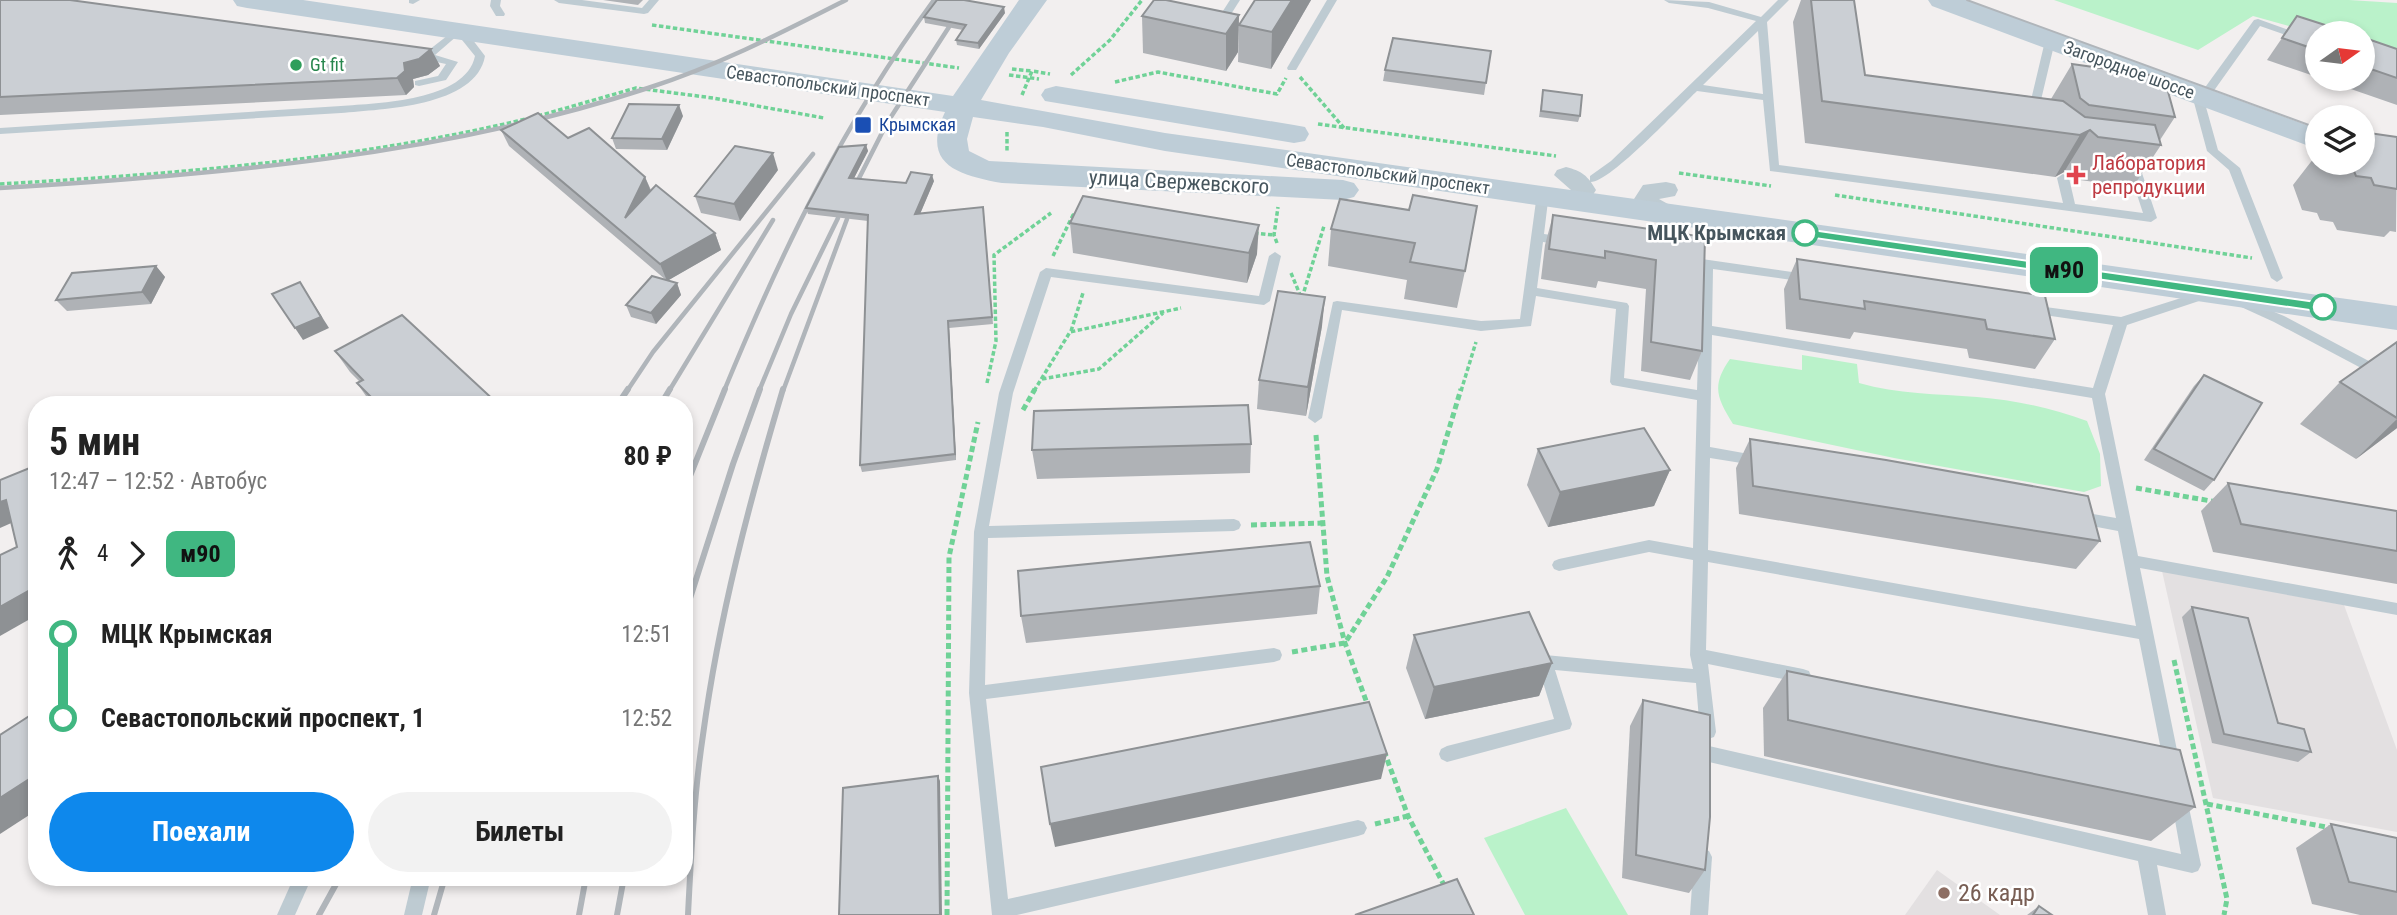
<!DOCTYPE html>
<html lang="ru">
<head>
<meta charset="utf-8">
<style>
  :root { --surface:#fff; --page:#f2f2f2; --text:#222; --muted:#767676; --accent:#0e88ec }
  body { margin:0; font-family:"Roboto Condensed",sans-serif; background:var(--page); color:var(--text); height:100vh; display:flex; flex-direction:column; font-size:26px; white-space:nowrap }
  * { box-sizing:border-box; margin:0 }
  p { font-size:23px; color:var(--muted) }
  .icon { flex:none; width:38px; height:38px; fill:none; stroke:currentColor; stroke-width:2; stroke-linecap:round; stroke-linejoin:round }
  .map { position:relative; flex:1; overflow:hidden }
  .panel { position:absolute; left:28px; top:396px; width:665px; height:490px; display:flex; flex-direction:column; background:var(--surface); border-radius:28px; box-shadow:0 4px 10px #0003 }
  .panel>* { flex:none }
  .badge { padding:0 14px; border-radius:10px; font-size:24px; line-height:46px }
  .needle { width:46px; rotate:76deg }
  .buttons { position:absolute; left:2305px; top:21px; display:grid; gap:14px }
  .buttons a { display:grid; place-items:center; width:70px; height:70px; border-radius:50%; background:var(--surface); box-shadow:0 4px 10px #0003; font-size:35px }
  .map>.badge { position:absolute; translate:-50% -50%; box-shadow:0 0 0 4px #fff }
  .legs { display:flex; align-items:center; gap:10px; height:77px; padding:0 21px; font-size:23px }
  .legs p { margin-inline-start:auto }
  .head { display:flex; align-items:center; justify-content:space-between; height:119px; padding:0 21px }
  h1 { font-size:38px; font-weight:700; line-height:52px }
  .action { display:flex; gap:14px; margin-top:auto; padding:14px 21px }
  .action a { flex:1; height:80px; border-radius:42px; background:var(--accent); color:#fff; font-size:28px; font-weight:700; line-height:80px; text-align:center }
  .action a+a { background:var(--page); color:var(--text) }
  ul { padding:0 21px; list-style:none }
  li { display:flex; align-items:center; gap:24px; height:84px; font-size:26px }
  li i { display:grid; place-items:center; width:10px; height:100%; margin:0 9px; background:currentColor }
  li i::after { content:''; width:18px; height:18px; margin:-9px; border:5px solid; border-radius:50%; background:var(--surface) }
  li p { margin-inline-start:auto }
  li:first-child i { background:linear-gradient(#0000 50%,currentColor 0) }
  li:last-child i { background:linear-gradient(currentColor 50%,#0000 0) }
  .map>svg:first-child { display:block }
</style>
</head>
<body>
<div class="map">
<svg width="2397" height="915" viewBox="0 0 2397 915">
  <rect width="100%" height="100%" fill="#f2efef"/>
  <g fill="#e3e0e1">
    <path d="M2162 571 2344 605 2397 750V832L2213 798Z"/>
    <path d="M1937 870 2000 915H1905Z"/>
  </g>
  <g fill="#baf2ca">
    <path d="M2054 0H2349L2397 3V56L2363 46 2362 33 2317 34 2253 16 2198 50Z"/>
    <path d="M1802 355 1857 364 1859 383C1898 394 1937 394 1977 397 2015 400 2051 408 2087 421L2100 454 2101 486 2084 492 1894 458 1733 424C1717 398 1711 386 1730 359L1802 370Z"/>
    <path d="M1566 808 1628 915H1525L1484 838Z"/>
  </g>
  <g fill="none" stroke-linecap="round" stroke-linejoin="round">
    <g stroke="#70d297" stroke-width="3.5" stroke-dasharray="4.5 2.5" stroke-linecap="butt">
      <path d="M652 25 959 68"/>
      <path d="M1012 69 1032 71"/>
      <path d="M1009 75 1039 79"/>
      <path d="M1071 75 1110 40 1142 0"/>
      <path d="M1300 77 1344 128"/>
      <path d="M1115 82 1158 72 1277 94 1286 78"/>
      <path d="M1022 95 1032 71 1050 74"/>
      <path d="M538 116 636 88 713 98 824 118"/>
      <path d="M1318 124 1556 156"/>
      <path d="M1007 132V151"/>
      <path d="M1679 173 1771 186"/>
      <path d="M0 184C176 174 354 160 526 119"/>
      <path d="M1835 195 2252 258"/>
      <path d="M1254 233 1274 235"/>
      <path d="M1277 243 1274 235 1278 207"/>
      <path d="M1053 256 1073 215 1078 216"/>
      <path d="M1291 273 1301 297"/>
      <path d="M1302 298 1324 226"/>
      <path d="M1071 331 1083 293"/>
      <path d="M1042 379 1099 369 1163 313"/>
      <path d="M987 383 996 341 994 255 1051 213"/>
      <path d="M1034 391 1070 332 1181 308"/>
      <path d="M1461 391 1476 342"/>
    </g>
    <g stroke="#70d297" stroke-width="5" stroke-dasharray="6 3.5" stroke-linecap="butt">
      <path d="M1023 410 1035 389"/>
      <path d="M1316 435 1327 576 1345 643 1368 706"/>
      <path d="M2136 488 2217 502"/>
      <path d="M1251 525 1323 523"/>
      <path d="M1292 652 1345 643 1387 577 1437 469 1461 389"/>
      <path d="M2174 660 2227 899 2224 915"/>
      <path d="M1384 751 1408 816 1446 889"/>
      <path d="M2207 804 2331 828"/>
      <path d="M1375 824 1408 816"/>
      <path d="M947 915 949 557 978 422"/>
    </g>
    <g fill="#becbd2" fill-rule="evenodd">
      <path d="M409 0H420L413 4 409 3Z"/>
      <path d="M491 0H501L500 6 505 14 504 16H496L490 6Z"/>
      <path d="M554 0H582L642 8 649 0H659L648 13 644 14 559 3Z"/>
      <path d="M1230 0H1240L1221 30H1213L1212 28Z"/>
      <path d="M1327 0H1337L1296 70H1288L1287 68Z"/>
      <path d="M1664 0 1709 2 1761 17 1778 0H1789L1767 22 1779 165 2063 203 2057 178 2063 174 2069 178 2075 204 2143 213 2126 161 2132 157 2138 161 2157 218 2151 222 1770 171 1763 100 1697 91C1680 107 1609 184 1590 182V176L1611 161 1756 21 1708 8 1669 3ZM1758 31 1763 94 1703 85Z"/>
      <path d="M2258 19 2317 40V46L2260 26 2208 99 2204 100 2218 150 2240 168 2283 278 2277 282 2271 278 2229 170 2207 151 2192 95 2197 92 2201 93 2254 20Z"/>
      <path d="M456 29 466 31 485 56C476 107 382 109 341 113L0 134V128L341 106C378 103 466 101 475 56L458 35 435 55 458 62 446 80 419 86 415 85V81L438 76 446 64 413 57 412 55 417 52 425 53Z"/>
      <path d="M2050 38 2055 41 2041 100 2044 114 2039 117 2034 114 2031 100 2045 41Z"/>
      <path d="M1542 197 1548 201 1544 234 1564 237 1570 241 1564 245 1543 242 1537 288 1627 303 1629 306 1624 378 1697 390 1701 267 1684 264 1682 261 1688 257 1806 274 1812 278 1806 282 1713 269 1712 326 2093 388 2113 325 2031 313 2027 312 2025 309 2027 306 2031 305 2121 317 2200 292H2208L2210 295 2208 298 2127 325 2105 394 2138 556 2397 603V615L2140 568 2180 765 2178 770 2172 773 2166 770 2164 765 2139 639 1708 562 1706 650 1803 669 1809 671 1811 676 1809 681 1803 683 1708 664 1716 732 1714 737 1708 739 1702 737 1700 732 1696 683 1555 670 1572 724 1570 729 1447 762 1441 759 1439 754 1441 749 1447 746 1554 719 1537 662 1539 657 1545 655 1693 669 1690 655 1693 560 1649 552 1559 571 1554 569 1552 565 1554 561 1559 559 1649 540 1693 548 1697 400 1612 385 1610 382 1616 309 1536 296 1531 326 1481 331 1342 310 1322 418 1315 423 1308 418 1333 302 1337 301 1481 321 1520 319 1536 201ZM1712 335 2092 398 2116 518 2076 511 2071 513 2069 517 2071 521 2076 523 2118 531 2136 626 1708 550 1710 458 1760 466 1765 465 1767 461 1765 457 1760 456 1710 447Z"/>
      <path d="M1275 252 1281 256 1270 301 1264 305 1051 277 1013 393 989 526 1234 519 1239 521 1241 525 1239 529 1234 531 988 538 985 685 1274 648 1280 650 1282 655 1280 660 1274 662 986 699 1008 899 1358 820 1364 822 1367 828 1364 834 1358 836 1017 915H992L969 693 974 532 999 393 1040 272 1046 268 1259 296 1269 256Z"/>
      <path d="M2243 299 2284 316 2397 376V387L2274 322 2239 306 2237 303 2239 300Z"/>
      <path d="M1709 746 2181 854 2171 798 2173 792 2179 790 2185 792 2187 798 2201 865 2198 871 2192 873 2157 865 2166 915H2148L2138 861 1709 762 1703 759 1701 754 1703 749Z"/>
      <path d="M1703 849 1709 851 1712 857 1708 915H1690L1694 857 1697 851Z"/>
      <path d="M294 877H312L295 915H277Z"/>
      <path d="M413 877H431L422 915H404Z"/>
    </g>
    <g fill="#becbd2" fill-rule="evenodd">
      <path d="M1566 167C1582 171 1588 176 1596 190L1587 204 1564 207 1555 205 1552 199 1555 193 1571 190 1554 175 1557 170Z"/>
      <path d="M1666 182 1675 184 1678 190 1675 196 1659 199 1675 208 1679 214 1675 220C1656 225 1643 214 1634 199L1643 185Z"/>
    </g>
    <g fill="#becdd7" fill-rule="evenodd">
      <path d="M233 0H303L953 96 1019 0H1047L1009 53 981 100 1165 133 2397 306V330L1165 151 1043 127 973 117 967 139 969 151 989 161 1343 180 1354 183 1359 190 1354 197 1343 200 1002 183C959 175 920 165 945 112L247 8 237 6Z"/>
      <path d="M1928 0H1967L2317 129V149L1932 6Z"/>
      <path d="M1056 86 1294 125 1305 127 1309 134 1305 141 1294 143 1045 101 1041 95 1045 89Z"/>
    </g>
    <path stroke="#b0b5ba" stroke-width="2" d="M1967 0 2317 128"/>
    <g stroke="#b0b5ba" stroke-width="4.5">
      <path d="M0 188C218 174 438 157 648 88 717 66 781 33 846 0"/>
      <path d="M850 196 887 123 949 27"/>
      <path d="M627 391 653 352 813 154"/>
      <path d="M669 391 773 220"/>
      <path d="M724 391C782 250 843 124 934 0"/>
      <path d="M759 391 791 314 838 218"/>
      <path d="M783 391 847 219"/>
    </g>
    <g stroke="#b0b5ba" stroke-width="6">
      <path d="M618 404 628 389"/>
      <path d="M661 404 670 389"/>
      <path d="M684 491 725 389"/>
      <path d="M684 617 733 464 760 389"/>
      <path d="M319 915 340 877"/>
      <path d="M434 915 445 877"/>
      <path d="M579 915 586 877"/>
      <path d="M617 915 624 877"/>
      <path d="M688 915C691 855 694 795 703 735 719 617 749 503 783 389"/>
    </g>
  </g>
  <g fill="#afb2b6">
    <path d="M0 0 431 49 440 66 428 75 413 79 414 87 406 95 0 115Z"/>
    <path d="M603 0H643L638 5Z"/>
    <path d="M1255 0H1311L1271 69 1238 62 1239 25Z"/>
    <path d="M1801 0H1854L1865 75 2051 99 2072 64 2175 117 2160 140 2161 145 2133 187 2072 179 2064 172 2055 177 1805 143 1793 22Z"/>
    <path d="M1005 13 979 49 957 45 956 40 963 30 925 23 924 17Z"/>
    <path d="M1239 15 1238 52 1226 71 1143 53 1142 16Z"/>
    <path d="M2297 16 2317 33V77L2267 60Z"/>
    <path d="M2362 37 2397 49V105L2322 79H2362Z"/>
    <path d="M1491 51 1484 95 1383 81 1385 70Z"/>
    <path d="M1543 90 1580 116 1578 122 1539 117Z"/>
    <path d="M683 116 667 150 616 149 612 138Z"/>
    <path d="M501 130 568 138 645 177 651 190 715 233 721 250 667 281 677 283 681 295 656 324 631 317 626 305 666 280 509 146Z"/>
    <path d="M2397 137 2396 232 2390 231 2384 237 2337 230 2333 222 2320 220 2317 213 2302 210 2293 185 2317 154V163H2362Z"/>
    <path d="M866 145 868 151 854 178 906 183 934 181 920 214H984L993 324 949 328 956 460 862 472 860 465 868 221 808 214 806 208Z"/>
    <path d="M778 170 740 221 701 213 695 196Z"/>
    <path d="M1409 210 1465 271 1457 308 1404 299 1407 280 1328 266 1331 229Z"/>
    <path d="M1553 215 1705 237 1702 351 1690 380 1641 371 1646 289 1598 281 1596 288 1541 279 1545 245Z"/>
    <path d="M1070 223 1257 254 1247 283 1073 253Z"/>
    <path d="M1797 259 2055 339 2035 369 1969 358 1967 349 1854 332 1850 339 1786 329 1784 289Z"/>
    <path d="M156 266 165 277 151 304 67 311 56 300Z"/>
    <path d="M1322 326 1306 416 1257 409 1259 380Z"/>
    <path d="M2397 342V428L2356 459 2300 424 2340 382Z"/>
    <path d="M335 351 498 404 368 399 357 383 360 382 350 372Z"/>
    <path d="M2204 375 2214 480 2204 491 2144 460 2194 386Z"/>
    <path d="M1750 439 2100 541 2076 569 1739 514 1736 468Z"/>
    <path d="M1251 444 1250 473 1037 479 1032 450Z"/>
    <path d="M1538 449 1670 470 1654 506 1548 527 1527 485Z"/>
    <path d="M2228 483 2397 511V584L2213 552 2201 511Z"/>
    <path d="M1320 586 1317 614 1026 643 1021 616Z"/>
    <path d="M2192 607 2278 723 2311 752 2298 762 2212 743 2182 617Z"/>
    <path d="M1414 635 1552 663 1539 696 1425 719 1406 668Z"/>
    <path d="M1787 671 2195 807 2151 841 1962 801 1764 756 1763 708Z"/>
    <path d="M1643 700 1705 870 1689 893 1622 878 1630 726Z"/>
    <path d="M2331 824 2397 838V915H2360L2312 904 2296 848Z"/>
    <path d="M2039 906 2052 915H2027Z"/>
  </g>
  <g fill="#8e9194">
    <path d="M1292 0H1311L1271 69 1272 32Z"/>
    <path d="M1004 7 1005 13 979 49 978 43Z"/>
    <path d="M1239 15 1238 52 1226 71V34Z"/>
    <path d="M431 49 440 66 428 75 413 79 414 87 406 95 397 78 404 63Z"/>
    <path d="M679 105 683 116 667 150 662 139Z"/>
    <path d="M2090 130 2064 172 2055 177 2080 135Z"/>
    <path d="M866 145 868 151 851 184 849 178Z"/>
    <path d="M773 153 778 170 740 221 734 204Z"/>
    <path d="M932 175 934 181 917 221 915 214Z"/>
    <path d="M645 177 652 194 625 218Z"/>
    <path d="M1259 225 1257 254 1247 283 1249 253Z"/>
    <path d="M715 233 721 250 667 281 660 264Z"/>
    <path d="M156 266 165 277 151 304 142 292Z"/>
    <path d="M300 282 329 328 303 340 295 328Z"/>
    <path d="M677 283 681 295 656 324 651 313Z"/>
    <path d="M1325 297 1322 326 1306 416 1308 387Z"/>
    <path d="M948 321 949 328 956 460 955 454Z"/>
    <path d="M2397 419V428L2356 459Z"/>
    <path d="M1670 470 1654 506 1548 527 1560 492Z"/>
    <path d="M6 500 25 517 0 528V502Z"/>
    <path d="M37 586V615L0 636V607Z"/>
    <path d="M1552 663 1539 696 1425 719 1434 687Z"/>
    <path d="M1387 754 1381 779 1055 847 1050 824Z"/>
    <path d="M37 774V810L0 834V798Z"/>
    <path d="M938 776 940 781 942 915H940Z"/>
  </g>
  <g fill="#cbcfd4" stroke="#8e9194" stroke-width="2">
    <path d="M0 0H70L431 49 419 59 404 63 405 71 397 78 0 97Z"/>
    <path d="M937 0H964L1004 7 978 43 956 40 966 25 924 17Z"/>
    <path d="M1154 0H1166L1239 15 1226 34 1142 16Z"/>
    <path d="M1255 0H1292L1272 32 1239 25Z"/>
    <path d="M1811 0H1854L1865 75 2063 101 2085 117 2155 125 2161 145 2098 137 2090 130 2080 135 1822 101Z"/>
    <path d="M2297 16 2350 33H2317V50L2282 38Z"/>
    <path d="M2362 37 2397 49V78L2362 66Z"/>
    <path d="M1393 38 1491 51 1486 83 1385 70Z"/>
    <path d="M2072 64 2164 77 2175 117 2089 105 2080 98Z"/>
    <path d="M1543 90 1582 95 1580 116 1541 111Z"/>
    <path d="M629 104 679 105 662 139 612 138Z"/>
    <path d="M538 113 568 138 589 128 645 177 625 218 656 185 715 233 660 264 501 130Z"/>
    <path d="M2362 132 2397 137V189L2374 185 2371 178 2356 176 2353 169 2338 166 2337 163H2362Z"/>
    <path d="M866 145 849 178 906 183 911 172 932 175 915 214 983 207 992 317 948 321 955 454 860 465 868 215 806 208 839 147Z"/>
    <path d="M735 146 773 153 734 204 695 196Z"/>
    <path d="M1413 195 1477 206 1465 271 1410 262 1415 243 1331 229 1340 199 1409 210Z"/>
    <path d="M1083 196 1259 225 1249 253 1070 223Z"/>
    <path d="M1553 215 1705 237 1702 351 1651 342 1656 260 1605 251V258L1549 249Z"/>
    <path d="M1797 259 2045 296 2055 339 1987 329 1985 320 1864 301 1865 309 1800 299Z"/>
    <path d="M156 266 142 292 56 300 72 273Z"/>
    <path d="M652 276 677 283 651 313 626 305Z"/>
    <path d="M300 282 321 317 295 328 272 294Z"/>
    <path d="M1278 291 1325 297 1308 387 1259 380Z"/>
    <path d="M402 315 498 404H358L371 397 357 383 363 380 335 351Z"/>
    <path d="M2397 342V418L2340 382Z"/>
    <path d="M2204 375 2262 403 2214 480 2154 449Z"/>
    <path d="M1248 405 1251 444 1032 450 1034 411Z"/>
    <path d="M1644 428 1670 470 1560 492 1538 449Z"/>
    <path d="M1750 439 1886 460 2088 496 2100 541 1753 486Z"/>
    <path d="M37 465V586L0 607V555L17 547 6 500 0 502V480Z"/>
    <path d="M2228 483 2397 511V551L2241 524Z"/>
    <path d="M1310 542 1320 586 1021 616 1018 571Z"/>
    <path d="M2192 607 2248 618 2278 723 2304 729 2311 752 2224 734Z"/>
    <path d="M1529 612 1552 663 1434 687 1414 635Z"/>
    <path d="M1787 671 2180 750 2195 807 1996 766 1788 720Z"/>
    <path d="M1643 700 1710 715V817L1705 870 1636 855Z"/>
    <path d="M1369 702 1387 754 1050 824 1041 767Z"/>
    <path d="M37 711V774L0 798V735Z"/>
    <path d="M938 776 940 915H839L843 788Z"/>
    <path d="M2331 824 2397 838V892L2349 882Z"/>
    <path d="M1457 879 1474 915H1355Z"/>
    <path d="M2039 906 2052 915H2033Z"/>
  </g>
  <path fill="#40b781" stroke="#fff" stroke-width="2" d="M1805 229 2323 303 2329 307 2323 312 1801 236V230Z"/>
  <circle fill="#2e9e5b" stroke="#fff" stroke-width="2.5" cx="296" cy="65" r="7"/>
  <rect fill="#1a4fb4" stroke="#fff" stroke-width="2.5" x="854" y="116" width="18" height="18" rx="3.5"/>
  <path fill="#e0444e" stroke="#fff" stroke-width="2.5" d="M2072.5 164.5h7v7h7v7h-7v7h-7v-7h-7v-7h7z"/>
  <g fill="#fff" stroke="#40b781" stroke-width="3.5">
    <circle cx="1805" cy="233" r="12"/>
    <circle cx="2323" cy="307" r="12"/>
  </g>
  <circle fill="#8d6e63" stroke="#fff" stroke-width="2.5" cx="1944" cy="893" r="7"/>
  <g text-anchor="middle" stroke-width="5" stroke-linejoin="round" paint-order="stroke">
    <g font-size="18" fill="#27864d" stroke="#fff" text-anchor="start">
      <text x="310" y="71">Gt fit</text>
    </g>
    <g font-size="18" fill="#46555d" stroke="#fff">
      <text transform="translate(2129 70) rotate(20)" y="6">Загородное шоссе</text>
      <text transform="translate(828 86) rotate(8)" y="6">Севастопольский проспект</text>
      <text transform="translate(1388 174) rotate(8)" y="6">Севастопольский проспект</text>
    </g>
    <g font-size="18" fill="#164399" stroke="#fff" text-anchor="start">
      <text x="879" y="131">Крымская</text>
    </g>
    <g font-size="21" fill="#be3a42" stroke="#fff" text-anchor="start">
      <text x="2092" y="170">Лаборатория<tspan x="2092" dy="24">репродукции</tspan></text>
    </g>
    <g font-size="21" fill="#46555d" stroke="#fff">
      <text transform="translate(1179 182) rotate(3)" y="7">улица Свержевского</text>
    </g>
    <g font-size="21" font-weight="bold" fill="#46555d" stroke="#fff" text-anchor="end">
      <text x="1786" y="240">МЦК Крымская</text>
    </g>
    <g font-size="24" fill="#785e54" stroke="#fff" text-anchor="start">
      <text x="1958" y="901">26 кадр</text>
    </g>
  </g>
</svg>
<div class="buttons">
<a><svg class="needle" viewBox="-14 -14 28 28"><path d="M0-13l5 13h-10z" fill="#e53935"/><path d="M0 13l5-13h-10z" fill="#767676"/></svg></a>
<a><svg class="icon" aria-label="layers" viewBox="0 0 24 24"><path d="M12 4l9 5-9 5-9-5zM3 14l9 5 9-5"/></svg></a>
</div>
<b class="badge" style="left:2064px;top:270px;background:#40b781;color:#111">м90</b>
<section class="panel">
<div class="head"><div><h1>5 мин</h1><p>12:47 – 12:52 · Автобус</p></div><b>80 ₽</b></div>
<div class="legs"><svg class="icon" aria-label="walk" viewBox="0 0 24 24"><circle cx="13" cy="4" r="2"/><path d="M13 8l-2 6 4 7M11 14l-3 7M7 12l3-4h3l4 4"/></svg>4<svg class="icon" aria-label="forward" viewBox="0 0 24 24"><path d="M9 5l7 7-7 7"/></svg><b class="badge" style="background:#40b781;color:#111">м90</b></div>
<ul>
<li><i style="color:#40b781"></i><b>МЦК Крымская</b><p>12:51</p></li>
<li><i style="color:#40b781"></i><b>Севастопольский проспект, 1</b><p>12:52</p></li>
</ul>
<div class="action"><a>Поехали</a><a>Билеты</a></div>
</section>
</div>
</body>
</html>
